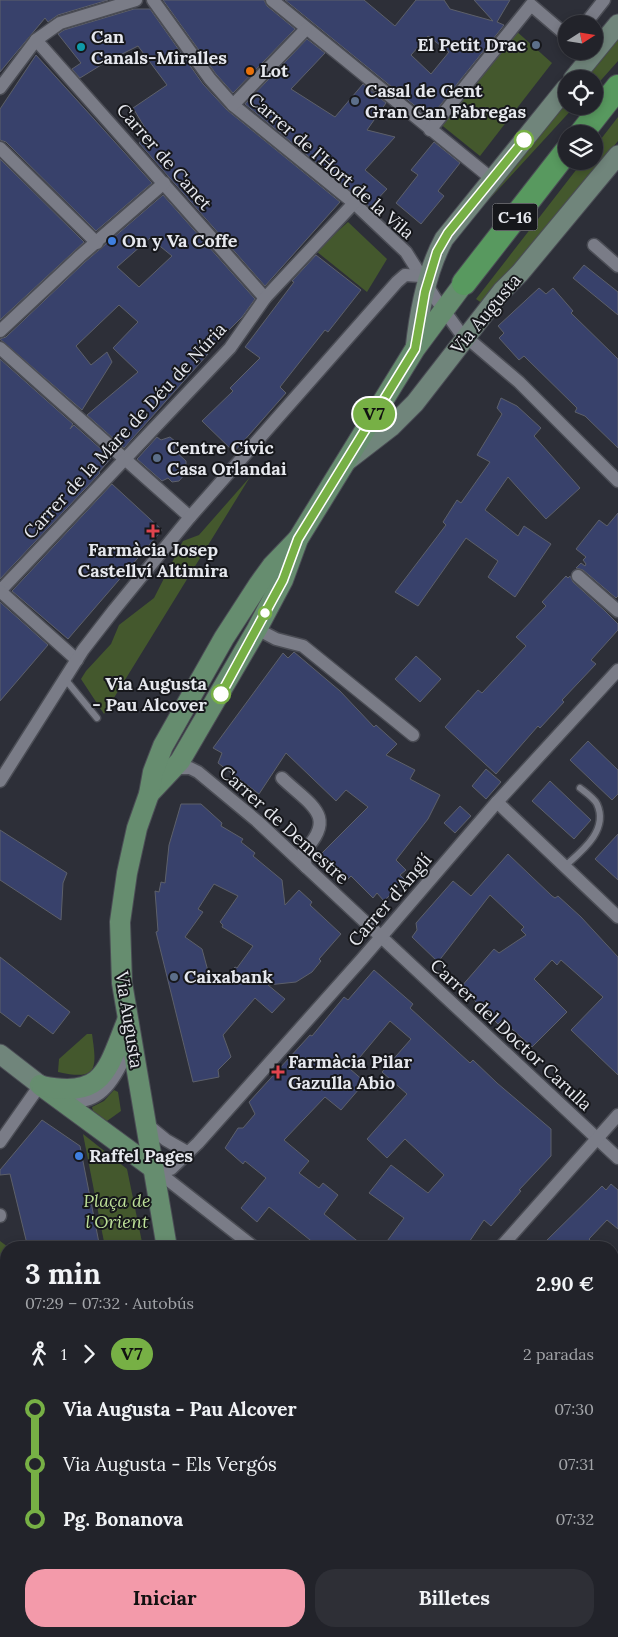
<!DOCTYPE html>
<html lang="es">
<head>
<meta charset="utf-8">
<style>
  :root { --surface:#22232a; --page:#2e2f36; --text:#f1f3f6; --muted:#a2a4a8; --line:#3f4047; --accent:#f39aaa }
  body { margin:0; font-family:Lora,serif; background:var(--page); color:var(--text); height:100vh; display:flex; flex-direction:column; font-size:19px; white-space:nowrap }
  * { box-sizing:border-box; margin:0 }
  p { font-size:16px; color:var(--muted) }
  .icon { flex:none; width:28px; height:28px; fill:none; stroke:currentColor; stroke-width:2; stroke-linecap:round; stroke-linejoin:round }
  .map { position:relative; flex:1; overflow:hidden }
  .drawer { position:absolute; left:0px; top:1241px; width:619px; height:396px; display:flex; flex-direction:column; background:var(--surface); border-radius:20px 20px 0 0; box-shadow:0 2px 8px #0003,0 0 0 1px var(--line) }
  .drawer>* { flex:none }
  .badge { padding:0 10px; border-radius:16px; font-size:18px; line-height:32px }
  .needle { width:32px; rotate:78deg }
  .controls { position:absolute; left:558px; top:15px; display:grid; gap:10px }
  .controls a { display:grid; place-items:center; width:45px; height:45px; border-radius:50%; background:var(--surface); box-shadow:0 2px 8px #0003,0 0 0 1px var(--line); font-size:25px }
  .map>.badge { position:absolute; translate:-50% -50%; box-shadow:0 0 0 2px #fff }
  .legs { display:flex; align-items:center; gap:8px; height:55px; padding:0 25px; font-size:16px }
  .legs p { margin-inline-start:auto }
  .summary { display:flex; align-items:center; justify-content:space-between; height:85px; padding:0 25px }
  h1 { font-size:28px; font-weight:800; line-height:38px }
  .primary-button { display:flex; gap:10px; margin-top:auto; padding:10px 25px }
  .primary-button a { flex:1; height:58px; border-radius:20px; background:var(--accent); color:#111; font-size:20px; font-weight:800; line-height:58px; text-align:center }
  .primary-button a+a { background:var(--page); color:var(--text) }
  ul { padding:0 25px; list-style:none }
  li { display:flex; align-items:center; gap:18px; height:55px; font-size:19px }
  li i { display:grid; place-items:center; width:8px; height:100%; margin:0 6px; background:currentColor }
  li i::after { content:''; width:12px; height:12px; margin:-6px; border:4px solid; border-radius:50%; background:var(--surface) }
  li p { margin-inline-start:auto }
  li:first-child i { background:linear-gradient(#0000 50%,currentColor 0) }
  li:last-child i { background:linear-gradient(currentColor 50%,#0000 0) }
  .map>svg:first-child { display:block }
</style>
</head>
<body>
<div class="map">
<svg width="618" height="1637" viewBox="0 0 618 1637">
  <rect width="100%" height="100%" fill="#2d2f38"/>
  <g fill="#44582d">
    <path d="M515 30 552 63 480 156 439 123Z"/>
    <path d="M618 34V61L594 88V79H581Z"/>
    <path d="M566 97V106H575L486 203 462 223Z"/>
    <path d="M618 117V141L486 306 476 299 583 161H594V148Z"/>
    <path d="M348 222 387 259 367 292 316 251Z"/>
    <path d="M250 477 104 714 81 679 86 671 111 644 119 625 154 598 183 541 199 535Z"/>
    <path d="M87 1034H92C97 1069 98 1081 58 1072L59 1059Z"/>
    <path d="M114 1090 118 1092 121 1111 107 1121 93 1111 92 1107 104 1101Z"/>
    <path d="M83 1134 127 1169 143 1247H105Z"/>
    <path d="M0 1241 8 1247 6 1248V1259L3 1257 0 1261Z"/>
  </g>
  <g fill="#38416b" stroke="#5d606a" fill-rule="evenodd">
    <path d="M0 0H108L58 15 48 22 45 18 0 72Z"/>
    <path d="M163 0H264L267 6 295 29 233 93 216 74Z"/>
    <path d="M285 0H364L395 26 416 0H444L450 9 493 21 474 0H510L497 22 504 25 501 29 430 118ZM428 36 449 52 431 74 411 55Z"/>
    <path d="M134 9H150L203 84 227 110 340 202 265 286 139 143 148 133 133 108 167 85 138 46 106 62 80 78 72 69 81 63 58 34 64 30Z"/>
    <path d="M307 39 325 53 291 89 335 117 363 84 386 103 367 130 395 137 365 170 387 189 370 207 245 104Z"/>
    <path d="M36 55 152 183 96 231 6 142 0 140V109Z"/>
    <path d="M434 142 460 163 438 191 444 196 421 224 396 203 418 175 411 170Z"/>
    <path d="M0 159 84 242 0 320Z"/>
    <path d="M163 195 255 299 242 317 206 353 208 354 124 448 87 415 138 372 113 348 138 322 119 305 76 346 91 365 107 352 112 362 82 410 0 339 6 337 85 262ZM150 238 172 256 139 287 117 267Z"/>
    <path d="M316 255 361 290 328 332 325 330 280 387 286 393 234 452 202 421 233 391 230 388 260 358 245 347 294 282 292 281Z"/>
    <path d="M584 265 618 292V315L573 278Z"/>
    <path d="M539 288 546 294 553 288 573 311 571 313 618 359V448L585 416 575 412 577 408 524 356 519 360 499 338 504 333 498 326Z"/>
    <path d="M0 359 73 424 70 429 74 425 111 458 99 472 100 473 0 579Z"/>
    <path d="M501 398 517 406 541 428 534 436 580 488 546 519 508 477 485 510 518 536 524 526 551 544 515 597 488 577 498 561 466 538 418 606 395 592 446 525 443 522 457 500 461 503 490 462 477 455 502 414 497 408Z"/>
    <path d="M157 437 161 440 170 437 176 442 174 450 186 461V473L179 481 172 482 168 478 162 481 137 459Z"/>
    <path d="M112 484 162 530 68 639 12 591Z"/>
    <path d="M618 513V596L616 598 583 570 576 568 581 563 585 566 586 564 583 560 586 557 576 549 599 520 607 526Z"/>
    <path d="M566 576 568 578 570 576 573 582 605 611 618 624V630L591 660 596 664 562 700 564 702 540 728 538 726 496 774 445 727 478 690 482 693 526 646 516 637 546 606 542 602Z"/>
    <path d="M0 602 48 645 0 701Z"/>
    <path d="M294 652 340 691 374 727 376 725 397 744 386 755 415 770 410 779 440 795 428 819 396 860 406 870 400 875 405 880 384 901 377 893 373 898 351 876 347 880 321 854 368 807 346 790 336 801 286 753 259 794 218 763 222 753 213 748 283 653 288 658Z"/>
    <path d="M416 656 441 679 420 702 395 679Z"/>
    <path d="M588 741 618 770V794L612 800 570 760Z"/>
    <path d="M486 769 501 782 486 799 472 786Z"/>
    <path d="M550 781 591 820 574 839 532 801Z"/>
    <path d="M181 804H201L222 823 221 826 243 839 241 842 255 853 253 856 282 880 285 905 299 890 312 902 310 905 341 934 319 959 321 961 312 972 296 982 268 985 285 999 272 1013 255 998 223 1035 231 1057 218 1070 219 1077 193 1082 156 932 158 931 155 891 159 892 161 882 165 883 169 845ZM214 884 238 896 220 922 223 925 222 927 253 946 237 968 235 967 220 982 208 971 202 949 185 937 203 912 198 909Z"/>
    <path d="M460 806 471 816 455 833 444 823Z"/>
    <path d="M0 830 67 873 63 883 61 920 0 880Z"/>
    <path d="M618 834V880L595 859Z"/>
    <path d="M508 854 552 896 555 898 558 896 581 917 618 957V1075L571 1030 603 997 561 960 557 965 552 960 534 979 567 1012 532 1047 502 1020 498 1024 461 987 494 949 499 953 526 935 521 930 524 927 490 895 438 962 412 937 417 930 416 923 453 881 471 896Z"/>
    <path d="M0 957 70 1012 53 1034 28 1015 20 1027 0 1012Z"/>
    <path d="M374 970 413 1004 410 1008 470 1063 473 1060 497 1083 551 1129V1156L519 1190 521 1191 491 1226 484 1220 465 1248H382L404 1218 369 1193 391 1165 428 1193 444 1175 405 1139 387 1158 367 1139 407 1094 382 1072 411 1039 390 1021 350 1069 365 1082 341 1110 325 1097 284 1140 309 1161 299 1173 319 1188 323 1183 338 1195 324 1214 366 1248H320L269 1207 257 1222 241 1208 266 1178 245 1161 243 1164 225 1148 238 1128H243L255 1114 249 1102 310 1035 312 1036 344 997 348 1000Z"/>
    <path d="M42 1120 80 1146 100 1248H28L10 1174 0 1175V1170Z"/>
    <path d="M611 1184 618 1190V1229L607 1220 589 1239 598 1248H553L546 1241 602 1186 606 1190Z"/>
  </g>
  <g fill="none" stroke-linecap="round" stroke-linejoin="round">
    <g stroke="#4b4d55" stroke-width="9">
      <g id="lane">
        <path d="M65 679 97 718"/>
        <path d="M565 866C582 851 609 830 597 804 594 798 585 792 580 788"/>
      </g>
    </g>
    <g stroke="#4b4d55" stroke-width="15">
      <g id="street">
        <path d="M153 0 210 79 233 105 354 203 406 252 435 298 459 331 519 382 618 481"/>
        <path d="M272 0 492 179"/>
        <path d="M585 24 604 0"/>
        <path d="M36 40 265 298"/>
        <path d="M0 88 36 40 60 23 136 0"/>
        <path d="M233 105 306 29"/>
        <path d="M430 130 531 5 566 35"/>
        <path d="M0 148 97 243"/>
        <path d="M594 245 618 266"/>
        <path d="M0 331 80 256 164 183"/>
        <path d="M0 348 190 517"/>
        <path d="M578 576 618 611"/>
        <path d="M0 591 230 348 265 298 354 203"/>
        <path d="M0 591 77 660"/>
        <path d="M257 629 276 639 303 646 413 735"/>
        <path d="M172 768H190L198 772 257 821 618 1158"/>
        <path d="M282 778C310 805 339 816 303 852L306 867"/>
        <path d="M0 781 83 650 114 610 190 517 397 282 405 275 421 276"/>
        <path d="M497 802 618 917"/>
        <path d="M62 1098C101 1112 119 1072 131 1043"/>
        <path d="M144 1122 166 1140 187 1152"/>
        <path d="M0 1142 40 1085 45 1088"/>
        <path d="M153 1168 171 1169 198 1143 362 959 497 802 618 670"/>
        <path d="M153 1168 255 1248"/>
        <path d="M0 1215V1216"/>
        <path d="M500 1248 618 1115"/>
        <path d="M0 1302 6 1307"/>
        <path d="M612 1514 618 1518"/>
        <path d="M0 1531 6 1525"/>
        <path d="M612 1550 618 1543"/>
        <path d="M417 1631 424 1637"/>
        <path d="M151 1637 157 1631"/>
        <path d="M537 1637 542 1631"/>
      </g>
    </g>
    <g stroke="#4b4d55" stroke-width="21">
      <g id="secondary">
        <path d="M573 79 618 24"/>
        <path d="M415 349C419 312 426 272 444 239L566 88"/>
        <path d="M347 461 391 427 415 403 502 291 520 273 618 155"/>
        <path d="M0 1054 40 1085"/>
      </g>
    </g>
    <g stroke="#4b4d55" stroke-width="22">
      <g id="primary">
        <path d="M149 794 180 761 257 629 283 580 298 539 415 349 464 283"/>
        <path d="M40 1085 153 1168"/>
        <path d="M42 1086C104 1099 107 1070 127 1021"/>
        <path d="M167 1248 122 983 120 922 127 873 137 828 149 794 153 772 163 746 224 638 259 584 272 566 298 539"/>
        <path d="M249 1631 251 1637"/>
      </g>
    </g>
    <g stroke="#4b4d55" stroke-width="26">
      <g id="highway">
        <path d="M581 134 618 87"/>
        <path d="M464 283 566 152"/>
      </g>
    </g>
    <use href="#lane" stroke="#7a7c87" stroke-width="6"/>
    <use href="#street" stroke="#7a7c87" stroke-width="12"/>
    <use href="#secondary" stroke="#70857b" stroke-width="19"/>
    <use href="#primary" stroke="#668d6f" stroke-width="20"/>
    <use href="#highway" stroke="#58995f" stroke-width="24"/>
  </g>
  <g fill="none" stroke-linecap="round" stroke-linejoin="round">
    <g stroke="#fff" stroke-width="11">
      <path id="line-1" d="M221 694 283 580 298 539 415 349 425 292 437 252 448 233 524 140"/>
    </g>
    <use href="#line-1" stroke="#77b045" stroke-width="8"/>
  </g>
  <g fill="#5c6f8a" stroke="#16171b" stroke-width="2">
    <circle cx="536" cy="45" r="5"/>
    <circle cx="355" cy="101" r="5"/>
    <circle cx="157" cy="458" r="5"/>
    <circle cx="174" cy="977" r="5"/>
  </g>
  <circle fill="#0f9aa8" stroke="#16171b" stroke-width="2" cx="81" cy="47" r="5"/>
  <circle fill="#e8710a" stroke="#16171b" stroke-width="2" cx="250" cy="71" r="5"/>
  <g fill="#fff" stroke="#77b045" stroke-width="2.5">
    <circle cx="524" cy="140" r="9"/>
    <circle cx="265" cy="613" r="6"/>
    <circle cx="221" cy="694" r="9"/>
  </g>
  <g fill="#3f7fe0" stroke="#16171b" stroke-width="2">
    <circle cx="112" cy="241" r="5"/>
    <circle cx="79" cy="1156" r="5"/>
  </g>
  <g fill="#e0444e" stroke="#16171b" stroke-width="2">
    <path d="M150.5 523.5h5v5h5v5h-5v5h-5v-5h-5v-5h5z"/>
    <path d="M275.5 1064.5h5v5h5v5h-5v5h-5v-5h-5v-5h5z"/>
  </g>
  <g text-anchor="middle" stroke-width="4" stroke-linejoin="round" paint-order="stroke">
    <rect fill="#16171b" stroke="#a8a9af" stroke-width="1" x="492.5" y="203.5" width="45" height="27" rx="4"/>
    <g font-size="16" font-weight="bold" fill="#e6e8ee">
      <text x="515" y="223">C-16</text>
    </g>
    <g font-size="18" font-weight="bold" fill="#e6e8ee" stroke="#16171b" text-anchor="start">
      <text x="91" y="43">Can<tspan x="91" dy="21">Canals-Miralles</tspan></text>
      <text x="526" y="51" text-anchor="end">El Petit Drac</text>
      <text x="260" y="77">Lot</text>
      <text x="365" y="97">Casal de Gent<tspan x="365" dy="21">Gran Can Fàbregas</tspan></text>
      <text x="122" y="247">On y Va Coffe</text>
      <text x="167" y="454">Centre Cívic<tspan x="167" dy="21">Casa Orlandai</tspan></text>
      <text x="153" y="556" text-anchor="middle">Farmàcia Josep<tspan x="153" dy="21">Castellví Altimira</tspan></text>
      <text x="184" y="983">Caixabank</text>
      <text x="288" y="1068">Farmàcia Pilar<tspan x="288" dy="21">Gazulla Abio</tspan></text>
      <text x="89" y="1162">Raffel Pages</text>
    </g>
    <g font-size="18" fill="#e6e8ee" stroke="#16171b">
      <text transform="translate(164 157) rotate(49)" y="6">Carrer de Canet</text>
      <text transform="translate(331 166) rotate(41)" y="6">Carrer de l'Hort de la Vila</text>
      <text transform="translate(486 314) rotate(-50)" y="6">Via Augusta</text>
      <text transform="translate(125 431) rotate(-47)" y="6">Carrer de la Mare de Déu de Núria</text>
      <text transform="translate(284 825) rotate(42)" y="6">Carrer de Demestre</text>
      <text transform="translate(390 900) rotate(-49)" y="6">Carrer d'Anglí</text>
      <text transform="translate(129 1020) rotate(81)" y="6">Via Augusta</text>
      <text transform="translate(511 1035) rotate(43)" y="6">Carrer del Doctor Carulla</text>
    </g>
    <g font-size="18" font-weight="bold" fill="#e6e8ee" stroke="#16171b" text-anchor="end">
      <text x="207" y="690">Via Augusta<tspan x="207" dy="21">- Pau Alcover</tspan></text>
    </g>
    <g font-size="18" font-style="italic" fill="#bcdf97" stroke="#16171b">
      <text x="117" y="1207">Plaça de<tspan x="117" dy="21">l'Orient</tspan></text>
    </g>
  </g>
</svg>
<div class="controls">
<a><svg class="needle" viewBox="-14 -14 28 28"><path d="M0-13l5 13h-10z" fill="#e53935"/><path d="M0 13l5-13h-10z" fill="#a2a4a8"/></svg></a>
<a><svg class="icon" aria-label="locate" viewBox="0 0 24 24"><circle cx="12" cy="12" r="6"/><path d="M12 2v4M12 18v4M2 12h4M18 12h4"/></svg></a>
<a><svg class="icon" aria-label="layers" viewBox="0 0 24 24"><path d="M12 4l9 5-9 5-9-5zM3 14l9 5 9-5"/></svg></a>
</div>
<b class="badge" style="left:374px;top:414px;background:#77b045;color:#111">V7</b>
<section class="drawer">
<div class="summary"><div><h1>3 min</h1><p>07:29 – 07:32 · Autobús</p></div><b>2.90 €</b></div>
<div class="legs"><svg class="icon" aria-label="walk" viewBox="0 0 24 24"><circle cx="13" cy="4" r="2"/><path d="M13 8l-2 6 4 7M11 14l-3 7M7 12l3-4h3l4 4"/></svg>1<svg class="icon" aria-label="forward" viewBox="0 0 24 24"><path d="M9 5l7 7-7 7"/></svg><b class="badge" style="background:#77b045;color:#111">V7</b><p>2 paradas</p></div>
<ul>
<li><i style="color:#77b045"></i><b>Via Augusta - Pau Alcover</b><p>07:30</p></li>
<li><i style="color:#77b045"></i><span>Via Augusta - Els Vergós</span><p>07:31</p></li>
<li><i style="color:#77b045"></i><b>Pg. Bonanova</b><p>07:32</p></li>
</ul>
<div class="primary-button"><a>Iniciar</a><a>Billetes</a></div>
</section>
</div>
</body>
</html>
